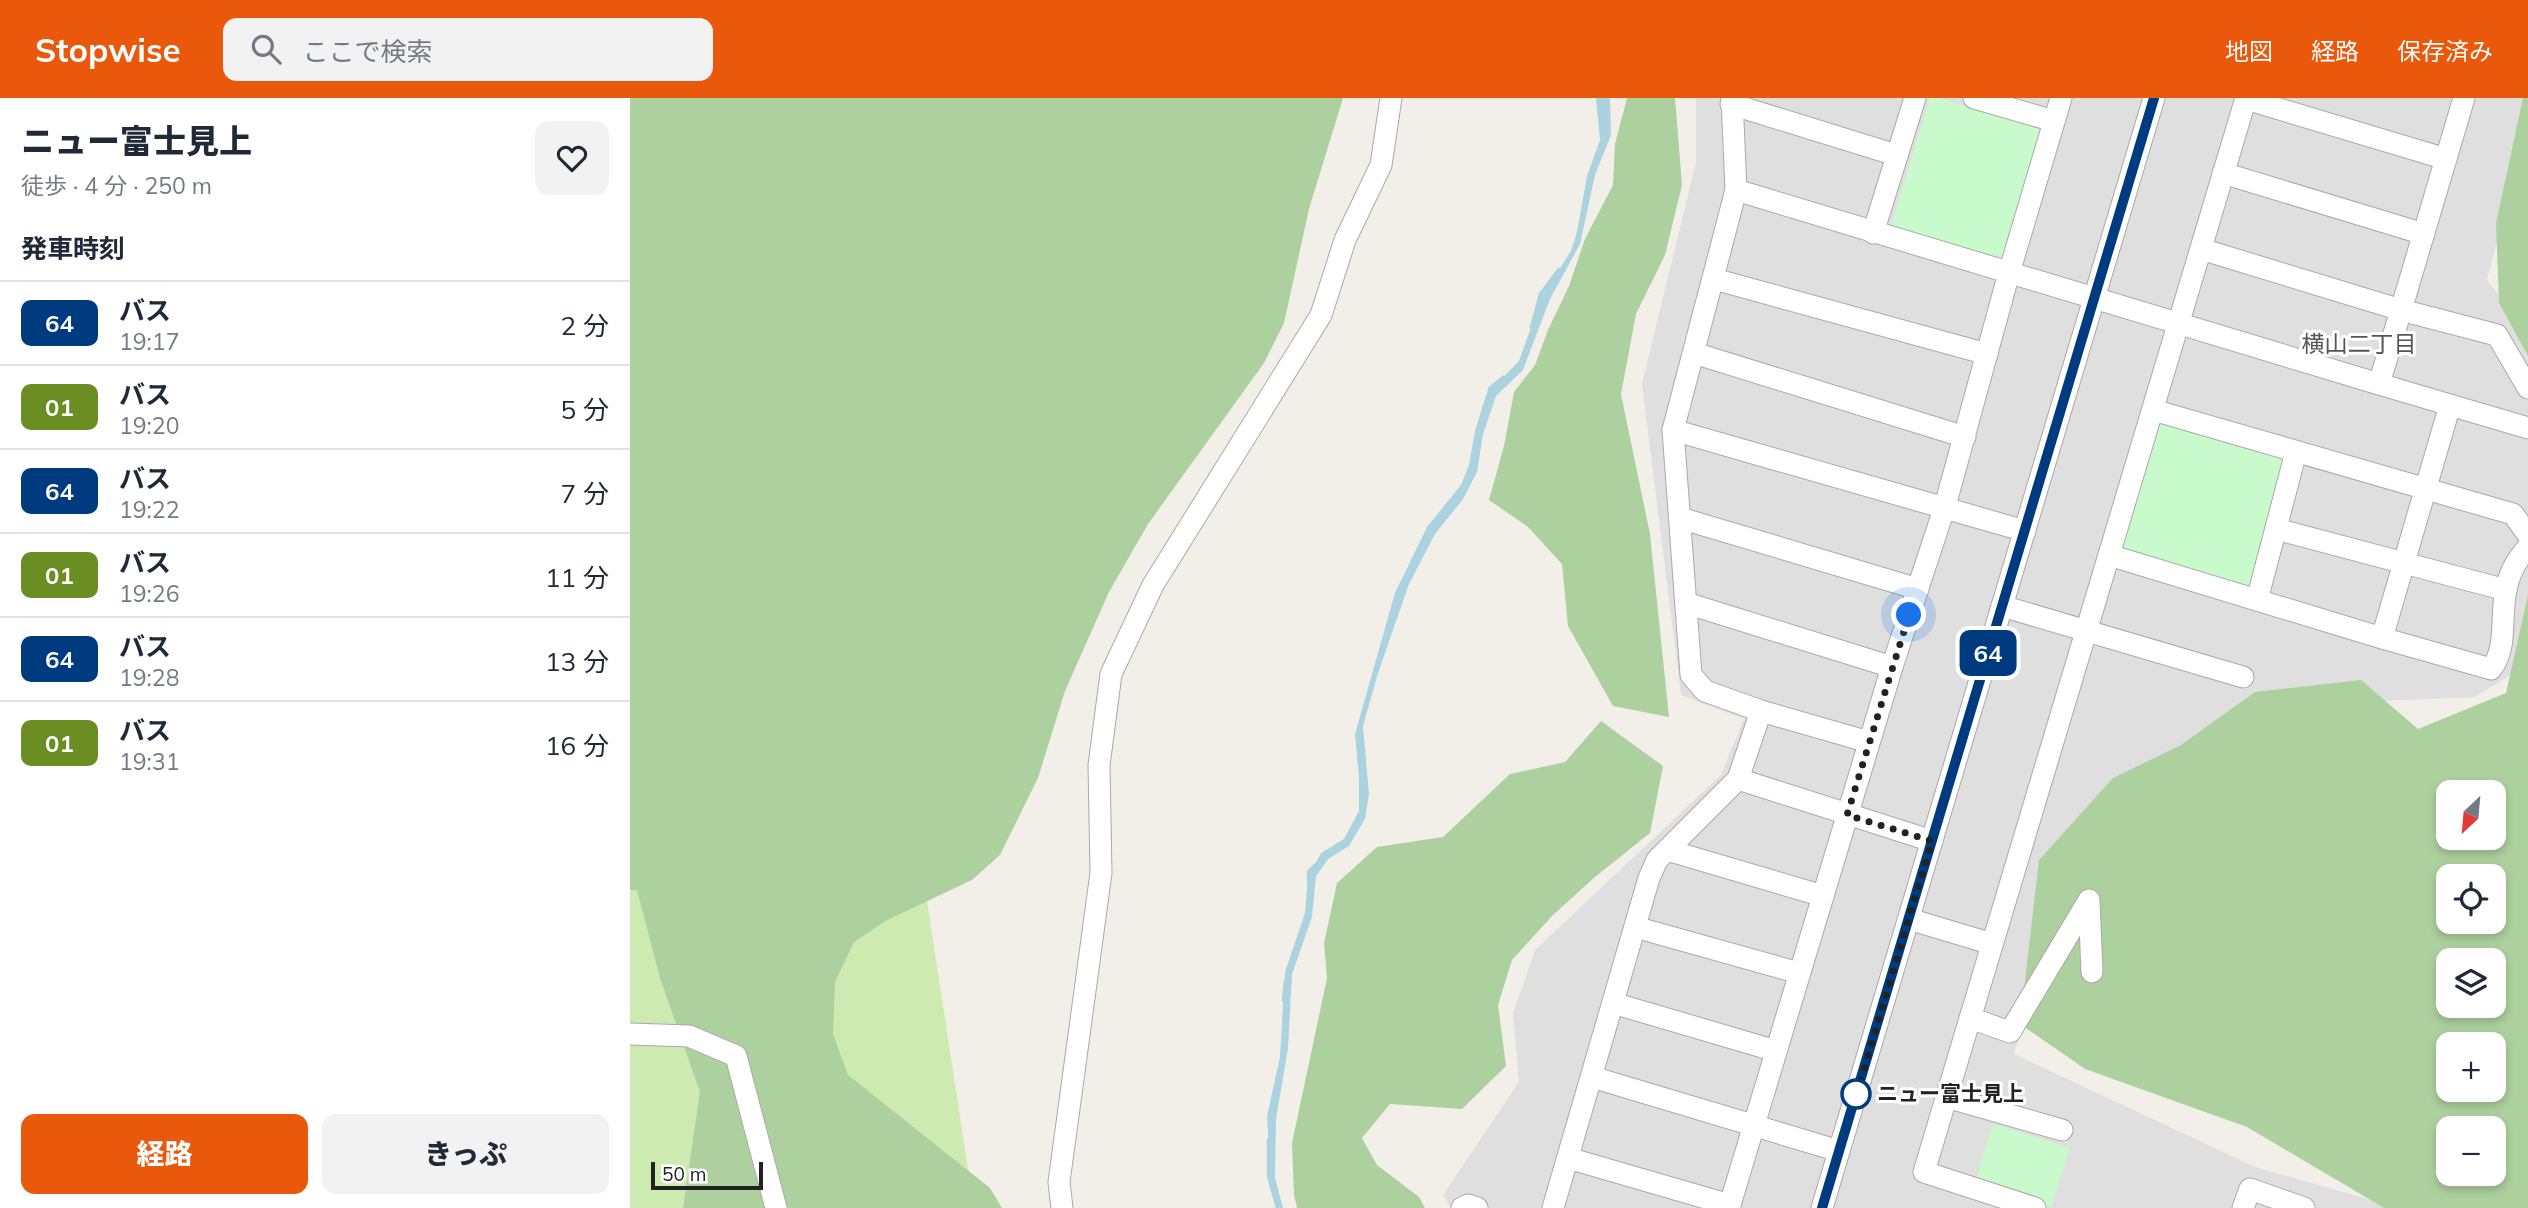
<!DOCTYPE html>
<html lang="ja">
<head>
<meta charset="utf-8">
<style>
  :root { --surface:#fff; --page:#f2f2f3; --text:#1f2937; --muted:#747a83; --line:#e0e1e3; --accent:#ea580c }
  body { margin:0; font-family:Mulish,"Noto Sans JP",sans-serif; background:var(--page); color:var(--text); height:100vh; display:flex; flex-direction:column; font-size:26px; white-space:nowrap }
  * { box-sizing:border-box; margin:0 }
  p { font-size:23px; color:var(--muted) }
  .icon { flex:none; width:38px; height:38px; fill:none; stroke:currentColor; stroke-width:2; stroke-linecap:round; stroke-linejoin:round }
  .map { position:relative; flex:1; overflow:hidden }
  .drawer { display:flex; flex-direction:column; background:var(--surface); width:630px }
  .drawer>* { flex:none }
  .badge { padding:0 14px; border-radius:10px; font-size:24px; line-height:46px }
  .needle { width:46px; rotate:206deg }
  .buttons { position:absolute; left:1806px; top:682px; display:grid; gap:14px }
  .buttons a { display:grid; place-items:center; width:70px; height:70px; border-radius:14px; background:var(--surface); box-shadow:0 4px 10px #0003; font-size:35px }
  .scale { position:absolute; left:21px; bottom:18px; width:112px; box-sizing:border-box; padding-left:7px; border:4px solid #222; border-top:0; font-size:19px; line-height:24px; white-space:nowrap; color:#222; -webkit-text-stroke:5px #fff; paint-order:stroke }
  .you { position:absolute; width:35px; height:35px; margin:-18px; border:5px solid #fff; border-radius:50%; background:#1a73e8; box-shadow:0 0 0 10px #1a73e833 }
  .map>.badge { position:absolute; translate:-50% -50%; box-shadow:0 0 0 4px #fff }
  h2 { padding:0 21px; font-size:26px; line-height:63px }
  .round { display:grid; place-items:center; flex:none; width:74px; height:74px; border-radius:14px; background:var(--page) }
  .summary { display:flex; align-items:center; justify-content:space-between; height:119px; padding:0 21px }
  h1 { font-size:33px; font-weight:800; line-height:52px }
  .action { display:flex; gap:14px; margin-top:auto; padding:14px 21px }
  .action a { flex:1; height:80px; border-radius:14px; background:var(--accent); color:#fff; font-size:28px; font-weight:800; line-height:80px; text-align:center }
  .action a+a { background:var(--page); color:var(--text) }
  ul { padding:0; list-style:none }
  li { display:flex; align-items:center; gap:21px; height:84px; padding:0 21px; border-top:2px solid var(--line) }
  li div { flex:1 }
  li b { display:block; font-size:26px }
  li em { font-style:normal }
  li .badge { min-width:77px; font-weight:700; text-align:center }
  header { display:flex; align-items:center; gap:42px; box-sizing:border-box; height:98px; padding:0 35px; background:var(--accent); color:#fff }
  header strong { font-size:33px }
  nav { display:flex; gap:38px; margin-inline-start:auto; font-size:24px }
  .search { width:490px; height:63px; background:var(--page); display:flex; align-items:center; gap:18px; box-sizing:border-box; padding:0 24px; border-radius:14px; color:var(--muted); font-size:26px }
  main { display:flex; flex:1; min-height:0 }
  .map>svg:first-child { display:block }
</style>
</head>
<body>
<header>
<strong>Stopwise</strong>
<div class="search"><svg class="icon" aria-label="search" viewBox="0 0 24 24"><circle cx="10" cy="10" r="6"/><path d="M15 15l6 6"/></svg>ここで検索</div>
<nav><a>地図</a><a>経路</a><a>保存済み</a></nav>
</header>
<main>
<section class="drawer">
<div class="summary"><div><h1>ニュー富士見上</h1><p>徒歩 · 4 分 · 250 m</p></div><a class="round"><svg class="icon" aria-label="heart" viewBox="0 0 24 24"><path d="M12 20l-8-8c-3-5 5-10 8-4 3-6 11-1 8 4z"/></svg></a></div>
<h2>発車時刻</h2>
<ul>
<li><span class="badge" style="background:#003b80;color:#fff">64</span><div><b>バス</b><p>19:17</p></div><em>2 分</em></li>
<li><span class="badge" style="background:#6b8e23;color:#fff">01</span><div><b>バス</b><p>19:20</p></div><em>5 分</em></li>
<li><span class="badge" style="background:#003b80;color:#fff">64</span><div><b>バス</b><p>19:22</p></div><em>7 分</em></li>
<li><span class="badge" style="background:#6b8e23;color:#fff">01</span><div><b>バス</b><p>19:26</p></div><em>11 分</em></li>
<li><span class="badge" style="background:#003b80;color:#fff">64</span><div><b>バス</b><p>19:28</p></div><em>13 分</em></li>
<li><span class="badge" style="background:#6b8e23;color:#fff">01</span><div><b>バス</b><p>19:31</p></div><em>16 分</em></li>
</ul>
<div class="action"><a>経路</a><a>きっぷ</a></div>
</section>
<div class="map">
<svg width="1898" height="1110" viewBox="0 0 1898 1110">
  <rect width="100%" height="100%" fill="#f2efe9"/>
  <path fill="#e0dfdf" d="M1066 0H1898V23L1857 182 1898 235V548L1893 569 1845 599 1629 608 1449 738 1384 956 1625 1069 1769 1110H821L813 1097 889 984 883 915 905 852 1091 677 1114 621 1051 597 1012 286 1066 64Z"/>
  <path fill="#cdebb0" d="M0 727 297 803 344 1110H0Z"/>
  <g fill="#add19e" fill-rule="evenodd">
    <path d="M0 0H713L679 111 654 225 634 265 518 426 479 494 435 593 408 680 370 757 342 782 257 822 224 844 205 884 203 936 218 977 360 1090 372 1110H53L70 994 30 880 7 792H0Z"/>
    <path d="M997 0H1045L1052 87 1035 157 1006 216 991 296 1020 436 1039 619 983 608 938 528 932 466 898 429 859 402 874 348 884 294 905 267 918 232 939 188 955 141 983 87 985 46Z"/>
    <path d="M1893 0H1898V258L1869 205 1866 125Z"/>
    <path d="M1898 497V1110H1754L1617 1029 1455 971 1390 926 1409 762 1483 680 1551 647 1625 594 1731 582 1788 631 1876 595ZM1818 695H1864V740H1818ZM1818 779H1864V824H1818ZM1818 863H1864V908H1818ZM1818 947H1864V992H1818ZM1818 1031H1864V1076H1818Z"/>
    <path d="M971 623 1033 668 1020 735 965 779 923 817 882 862 868 907 876 968 832 1011 760 1006 732 1040 747 1067 789 1099 795 1110H667L664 1097 662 1045 697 880 694 845 707 785 747 749 813 739 880 676 935 664Z"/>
  </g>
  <g fill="#c8facc">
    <path d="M1300 0H1308L1417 31 1376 169 1259 134Z"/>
    <path d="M1528 320 1658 358 1619 493 1489 455Z"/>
    <path d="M1363 1026 1440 1050 1421 1109 1345 1085Z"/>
  </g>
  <path fill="#aad3df" d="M966 0H980L981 37 965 77 950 146 920 201 893 272 866 298 853 336 847 374 833 401 805 436 779 486 748 575 733 628 739 696 735 721 719 748 698 761 686 778 682 819 662 876 658 950 646 1021 645 1080 653 1110H649L641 1079 637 1018 650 959 655 874 675 815 678 780 691 755 714 741 729 713V680L725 636 765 495 797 429 831 387 839 367 845 333 856 297 889 263 912 199 941 153 947 134 957 78 970 42Z"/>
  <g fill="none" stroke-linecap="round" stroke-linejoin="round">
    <g stroke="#aad3df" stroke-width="4.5">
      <path d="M902 229 911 196 929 172"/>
      <path d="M859 297 860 291 873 280"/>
      <path d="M679 784V774L686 767"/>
      <path d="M654 902 656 883"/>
      <path d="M639 1042V1078L648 1110"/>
    </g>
    <g stroke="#a9a9a9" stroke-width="23">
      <g id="minor">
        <path d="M1102 0 1106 92 1043 332 1061 577 1075 593 1131 613 1239 644"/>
        <path d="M1344 0 1424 23"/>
        <path d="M1616 1 1816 61"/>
        <path d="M1101 6 1266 57"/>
        <path d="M1593 75 1794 136"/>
        <path d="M1106 92 1749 286"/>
        <path d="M1243 135 1285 0"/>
        <path d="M1571 151 1771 212 1867 237 1898 290"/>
        <path d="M1084 181 1357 256"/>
        <path d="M1064 255 1335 339"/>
        <path d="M1820 307 1898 330"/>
        <path d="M1523 312 1883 416 1898 437"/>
        <path d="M1043 332 1395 433"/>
        <path d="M1050 420 1288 491"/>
        <path d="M1646 431 1876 492"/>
        <path d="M1479 457 1752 540 1820 307 1749 286 1834 0"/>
        <path d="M1627 502 1666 354"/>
        <path d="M1056 505 1262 569"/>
        <path d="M1372 508 1613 579"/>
        <path d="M1752 540 1861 571C1878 550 1870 518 1876 492 1879 475 1887 461 1898 449"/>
        <path d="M1108 681 1302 743"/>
        <path d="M1037 752 1193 798"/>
        <path d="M1279 821 1362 846"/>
        <path d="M1005 829 1169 875"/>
        <path d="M983 905 1146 953"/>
        <path d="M1340 920 1380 934 1459 802 1462 874"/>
        <path d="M0 936 59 938 106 958 146 1110"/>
        <path d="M962 979 1209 1053"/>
        <path d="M1316 999 1432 1032"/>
        <path d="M938 1060 1100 1107"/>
        <path d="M432 1110 429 1084 471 775 469 667 481 576 523 487 691 217 715 142 751 67 761 0"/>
        <path d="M832 1110 838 1107 847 1110"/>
        <path d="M923 1110 1019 780 1027 762 1108 681 1131 613"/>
        <path d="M1099 1110 1262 569 1315 408 1379 175 1431 0"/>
        <path d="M1192 1110 1524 0"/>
        <path d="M1405 1110 1294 1074 1616 0"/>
        <path d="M1613 1110 1620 1091 1674 1110"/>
      </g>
    </g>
    <use href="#minor" stroke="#fff" stroke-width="21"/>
  </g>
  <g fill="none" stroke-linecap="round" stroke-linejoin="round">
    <g stroke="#fff" stroke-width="16">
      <path id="line" d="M1192 1110 1524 0"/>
    </g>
    <use href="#line" stroke="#003b80" stroke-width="10"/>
    <path stroke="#222" stroke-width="7" stroke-dasharray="0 12.6" d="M1226 996 1225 1001 1302 743 1217 717 1279 517"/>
  </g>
  <circle fill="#fff" stroke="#003b80" stroke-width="3.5" cx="1226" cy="996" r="14"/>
  <g text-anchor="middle" stroke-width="6" stroke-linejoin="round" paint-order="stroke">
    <g font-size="21" font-weight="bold" fill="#222" stroke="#fff" text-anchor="start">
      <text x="1247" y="1003">ニュー富士見上</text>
    </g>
    <g font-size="23" fill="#555" stroke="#fff">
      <text x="1729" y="254">横山二丁目</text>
    </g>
  </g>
</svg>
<div class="buttons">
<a><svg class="needle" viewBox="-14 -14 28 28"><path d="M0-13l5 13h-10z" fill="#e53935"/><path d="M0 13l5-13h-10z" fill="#747a83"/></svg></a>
<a><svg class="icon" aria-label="locate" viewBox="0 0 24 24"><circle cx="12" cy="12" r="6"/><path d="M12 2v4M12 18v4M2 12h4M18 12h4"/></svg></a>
<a><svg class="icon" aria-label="layers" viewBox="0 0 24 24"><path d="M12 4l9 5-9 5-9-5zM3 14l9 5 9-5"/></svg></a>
<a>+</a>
<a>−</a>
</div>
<div class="scale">50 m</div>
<div class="you" style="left:1279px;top:517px"></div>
<b class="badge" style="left:1358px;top:555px;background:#003b80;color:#fff">64</b>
</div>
</main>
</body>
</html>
